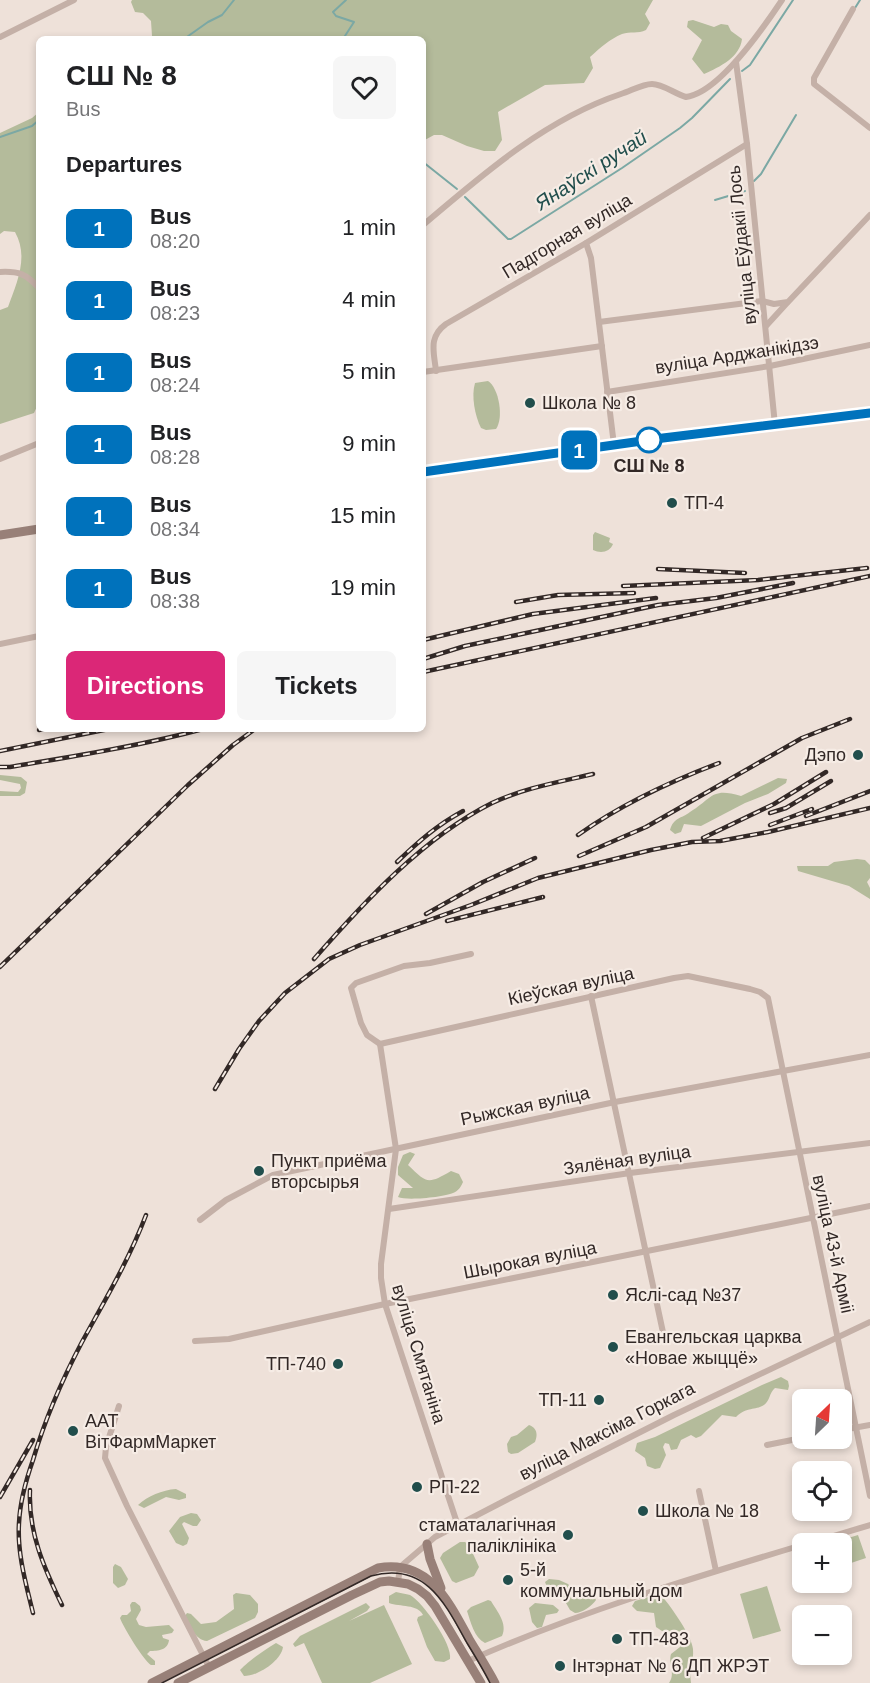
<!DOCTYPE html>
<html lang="en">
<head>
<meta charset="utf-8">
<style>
  :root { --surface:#fff; --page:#f6f6f6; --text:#202124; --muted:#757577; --accent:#db2777 }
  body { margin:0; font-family:Helvetica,sans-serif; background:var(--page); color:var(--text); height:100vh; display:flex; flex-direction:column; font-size:22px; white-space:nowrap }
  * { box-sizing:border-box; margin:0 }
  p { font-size:20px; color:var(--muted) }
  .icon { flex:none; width:33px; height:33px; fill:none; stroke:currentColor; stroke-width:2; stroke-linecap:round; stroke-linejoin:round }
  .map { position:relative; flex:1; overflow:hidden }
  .drawer { position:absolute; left:36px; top:36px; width:390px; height:696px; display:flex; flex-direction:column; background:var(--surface); border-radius:9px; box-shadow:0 3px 9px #0003 }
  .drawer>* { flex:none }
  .badge { padding:0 12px; border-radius:9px; font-size:21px; line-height:39px }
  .needle { width:39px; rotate:25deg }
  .tools { position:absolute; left:792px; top:1389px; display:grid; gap:12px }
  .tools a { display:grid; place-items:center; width:60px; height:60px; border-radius:9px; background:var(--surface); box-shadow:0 3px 9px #0003; font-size:30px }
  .map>.badge { position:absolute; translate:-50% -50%; box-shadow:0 0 0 3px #fff }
  h2 { padding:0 30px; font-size:22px; line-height:54px }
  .round { display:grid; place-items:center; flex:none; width:63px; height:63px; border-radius:9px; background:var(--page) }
  .overview { display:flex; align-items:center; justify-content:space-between; height:102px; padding:0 30px }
  h1 { font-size:28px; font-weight:600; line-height:45px }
  .action { display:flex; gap:12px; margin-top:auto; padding:12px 30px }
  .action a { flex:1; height:69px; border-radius:9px; background:var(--accent); color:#fff; font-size:24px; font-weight:600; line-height:69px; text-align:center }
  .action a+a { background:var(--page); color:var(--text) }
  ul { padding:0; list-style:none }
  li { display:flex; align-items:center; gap:18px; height:72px; padding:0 30px }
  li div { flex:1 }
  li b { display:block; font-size:22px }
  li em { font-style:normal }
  li .badge { min-width:66px; font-weight:700; text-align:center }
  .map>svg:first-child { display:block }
</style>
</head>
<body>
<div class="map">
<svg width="870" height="1683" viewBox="0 0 870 1683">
  <rect width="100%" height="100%" fill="#eee1d9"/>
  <g fill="#b4bb9b">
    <path d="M132 0H653L645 14 650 23 646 30C638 34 630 31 622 34 610 39 600 48 590 57L593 68 584 83 545 85 498 112 502 140 495 151H484L467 146 442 135H434L423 141V39H150L152 36 151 21 143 13 135 12 131 2Z"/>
    <path d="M693 20 714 27 721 24 728 25 731 31 742 39C740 57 720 67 704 74L692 59 702 40 687 27 688 21Z"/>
    <path d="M39 112V402L34 413 0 424V310L8 307C17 282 29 257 15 232L4 231 0 234V133L32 118Z"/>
    <path d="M488 381C499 388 504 418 496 429L486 430 481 428C475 416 471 396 475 383Z"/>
    <path d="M595 532 610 538 609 542 613 544C610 552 601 554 593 550V535Z"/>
    <path d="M0 775 21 777 27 782 25 793 20 796H0V791L18 792 21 788 20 784 0 780Z"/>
    <path d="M778 778 787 779 786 783 768 794 745 803 701 826 684 824 681 832 675 834 670 830C674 817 681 819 690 812 713 798 711 787 741 796Z"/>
    <path d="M857 859 865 860 870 865V878L867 882 870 888V899L849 886 798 871 797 866H828L834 862Z"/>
    <path d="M410 1152 415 1154 408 1165C427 1183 427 1185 451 1171L459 1174 463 1182C461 1187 458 1191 453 1193 444 1197 407 1201 398 1197L402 1188H413L398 1175V1167L403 1155Z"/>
    <path d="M781 1377 788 1381 789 1386 788 1390 775 1388C769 1393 770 1401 764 1405 754 1411 748 1406 736 1417L722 1415 701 1436 696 1438 691 1435 681 1440 677 1449 671 1450 669 1444 665 1443 663 1447 666 1455 660 1468 655 1469 647 1466 645 1458 635 1451 637 1443 655 1437 762 1385Z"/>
    <path d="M529 1425C537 1428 538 1434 535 1442L518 1453 511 1454 508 1452 507 1444 511 1437 517 1435Z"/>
    <path d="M176 1489 186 1494V1498L179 1500 166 1497 144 1508 138 1505C148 1496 162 1490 176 1489Z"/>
    <path d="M191 1513 197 1514 201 1520 197 1526H193L184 1522 182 1524 189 1538 187 1544 183 1546 176 1543 169 1531 180 1517Z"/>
    <path d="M858 1535 866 1558 842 1566V1544L832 1543Z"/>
    <path d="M460 1542H465L469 1545 479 1567 474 1576 456 1583 452 1581 440 1558 443 1553Z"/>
    <path d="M115 1564 121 1567 128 1579 125 1585 118 1588 113 1583V1567Z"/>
    <path d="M549 1579 559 1580 568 1584 575 1592 580 1595 594 1596 596 1600C592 1606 582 1613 575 1613L570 1610 562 1596 547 1587 545 1582Z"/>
    <path d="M767 1586 781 1631 753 1639 740 1594Z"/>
    <path d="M396 1592C400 1593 406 1594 410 1595 423 1602 453 1645 450 1659L444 1662 435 1661 427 1647 417 1620 418 1617 423 1615C418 1604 400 1607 389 1603V1596Z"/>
    <path d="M236 1593 250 1595 258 1604V1612L255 1618 207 1641C195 1640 190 1626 185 1616L187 1613 191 1614 201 1624 216 1622 234 1609 233 1595Z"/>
    <path d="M655 1595 662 1596C671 1607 692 1636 693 1649 694 1661 689 1671 691 1683H669C676 1674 668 1664 671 1654L680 1647 682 1640 676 1632 662 1631 656 1627 654 1613 637 1611 632 1606 635 1601Z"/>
    <path d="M488 1600 491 1601C497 1611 508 1624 502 1636L485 1643C474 1637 471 1623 467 1611L471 1607Z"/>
    <path d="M132 1602H135L140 1606 141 1610 136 1619 139 1625 146 1627 169 1625 174 1630 172 1633 162 1635 163 1638 169 1640C168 1650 158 1651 150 1651L147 1654 155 1661V1665H151C144 1661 123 1627 120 1618L122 1615H127L131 1611 130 1605Z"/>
    <path d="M366 1603 370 1607 367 1611 349 1621 384 1605 412 1664 370 1683H322L304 1643 295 1647 293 1644 300 1636Z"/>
    <path d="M535 1603 553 1605 559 1610 557 1613 546 1615 542 1627 537 1628 532 1622 529 1608Z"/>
    <path d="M276 1643 283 1647C281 1661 258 1676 244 1676L240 1670C251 1659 263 1651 276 1643Z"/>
  </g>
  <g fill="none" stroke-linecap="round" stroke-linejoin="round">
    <g stroke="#7ba8a4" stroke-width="2">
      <path d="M855 8 860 0"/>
      <path d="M184 39 208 22 222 15 234 0"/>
      <path d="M343 39 354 22 336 16 333 12 346 0"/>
      <path d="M742 71 750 65 793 0"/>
      <path d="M0 137 32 126 39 120"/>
      <path d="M423 162 457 189"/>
      <path d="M754 181 761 174 796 115"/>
      <path d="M465 197 508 239H511L622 168 680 128 692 118 730 79"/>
      <path d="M715 200 745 191"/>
    </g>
    <g stroke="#c4b0a7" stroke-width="6">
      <path d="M853 9 814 78V84L870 128"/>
      <path d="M0 37 74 0"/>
      <path d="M736 62 747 144 775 425"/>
      <path d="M423 225C483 174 546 119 621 94 631 91 642 84 652 84 663 84 675 94 686 97 719 93 764 27 782 0"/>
      <path d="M586 243 591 258 614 445"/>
      <path d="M0 272C19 271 26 274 39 288"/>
      <path d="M599 322 762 301 774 304 788 302 870 215"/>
      <path d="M766 326 787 303"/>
      <path d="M436 371C434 352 428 337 446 324L586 243 747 144"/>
      <path d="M423 372 602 346"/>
      <path d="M607 392 770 366 870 345"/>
      <path d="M0 459 39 443"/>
      <path d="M0 644 39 636"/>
      <path d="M591 996 664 1337"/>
      <path d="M380 1044 674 978 688 976 750 989 760 992 768 998 870 1496"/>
      <path d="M380 1044 396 1149 381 1264V1278L385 1304 458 1526"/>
      <path d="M380 1044 367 1035 361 1023 351 988 356 983 404 966 430 963 471 954"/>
      <path d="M389 1209 630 1173 870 1143"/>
      <path d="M200 1220 226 1200 273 1175 615 1102 870 1055"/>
      <path d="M195 1341 229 1339 385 1304 870 1206"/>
      <path d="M119 1406 106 1447 105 1458 127 1506 209 1667"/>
      <path d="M842 1430 870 1425"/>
      <path d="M767 1445 802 1438"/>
      <path d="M699 1491 716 1571"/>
      <path d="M807 1544 870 1525"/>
      <path d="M398 1582 400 1567 435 1537 510 1498 674 1415 870 1322"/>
      <path d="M468 1661C576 1613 689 1579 802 1545"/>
    </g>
    <g stroke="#988078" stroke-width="9">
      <path d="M423 472 663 438 870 413"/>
      <path d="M0 535 39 529"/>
      <path d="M427 1544 430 1559 441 1588"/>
      <path d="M152 1683 378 1568C429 1559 449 1602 469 1639 478 1654 487 1668 495 1683"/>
      <path d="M178 1683 352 1595 380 1582 389 1581 408 1584 418 1589 427 1596 435 1606 481 1683"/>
    </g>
    <path stroke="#322826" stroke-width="1.5" d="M162 1683 371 1576C425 1561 445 1603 467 1643 475 1656 483 1669 490 1683"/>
    <g stroke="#322826" stroke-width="4.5">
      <g id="rail">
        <path d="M658 569 745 573"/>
        <path d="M623 586 758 580 867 568"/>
        <path d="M516 602 558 595 634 593"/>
        <path d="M423 640 533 614 656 598"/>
        <path d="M423 659 465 646 658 605 716 598 793 583"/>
        <path d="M423 672 870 576"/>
        <path d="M39 730 43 729"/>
        <path d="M0 751 109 729"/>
        <path d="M0 767H10C75 756 140 746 203 729"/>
        <path d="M770 813 786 808 831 781"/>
        <path d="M806 816 870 791"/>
        <path d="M770 825 812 809"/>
        <path d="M578 835C622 804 669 782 719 763"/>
        <path d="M703 838 774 804 826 772"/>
        <path d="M579 856 646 827 802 738 850 719"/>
        <path d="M397 862C418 842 437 825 463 811"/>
        <path d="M426 914 483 882 535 858"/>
        <path d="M447 921 543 897"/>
        <path d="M314 959C364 902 424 837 492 803 524 788 559 782 593 774"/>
        <path d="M0 967 188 785 233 745 255 729"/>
        <path d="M215 1089 239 1049 259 1021 285 993 329 959 360 945 471 905 538 878 651 850 692 842 720 841 768 832 870 808"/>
        <path d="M30 1490C28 1532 44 1568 62 1605"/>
        <path d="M0 1497 33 1440"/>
        <path d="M33 1613C26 1584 17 1553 19 1523 20 1501 26 1480 33 1460 45 1419 62 1380 82 1342 105 1300 129 1260 146 1215"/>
      </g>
    </g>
    <use href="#rail" stroke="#f6ece5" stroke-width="2" stroke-dasharray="7" stroke-linecap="butt"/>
  </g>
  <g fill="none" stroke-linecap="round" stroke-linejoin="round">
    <g stroke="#fff" stroke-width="14">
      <path id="line" d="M423 472 663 438 870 413"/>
    </g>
    <use href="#line" stroke="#0072bc" stroke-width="9"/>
  </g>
  <g fill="#214e4c" stroke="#f6ece5" stroke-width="2">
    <circle cx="530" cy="403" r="6"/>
    <circle cx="672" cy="503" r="6"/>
    <circle cx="858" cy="755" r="6"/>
    <circle cx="259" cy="1171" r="6"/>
    <circle cx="613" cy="1295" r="6"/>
    <circle cx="613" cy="1347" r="6"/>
    <circle cx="338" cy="1364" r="6"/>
    <circle cx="599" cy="1400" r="6"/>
    <circle cx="73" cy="1431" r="6"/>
    <circle cx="417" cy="1487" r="6"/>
    <circle cx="643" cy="1511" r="6"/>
    <circle cx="568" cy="1535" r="6"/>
    <circle cx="508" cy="1580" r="6"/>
    <circle cx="617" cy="1639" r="6"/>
    <circle cx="560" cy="1666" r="6"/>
  </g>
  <circle fill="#fff" stroke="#0072bc" stroke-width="3" cx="649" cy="440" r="12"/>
  <g text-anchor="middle" stroke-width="4.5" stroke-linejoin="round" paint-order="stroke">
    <g font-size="18" fill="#322826" stroke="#f6ece5">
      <text transform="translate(567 236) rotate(-31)" y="6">Падгорная вуліца</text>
      <text transform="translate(742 245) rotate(-96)" y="6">вуліца Еўдакіі Лось</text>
      <text transform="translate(737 355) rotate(-9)" y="6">вуліца Арджанікідзэ</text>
      <text transform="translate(571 986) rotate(-12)" y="6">Кіеўская вуліца</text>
      <text transform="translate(525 1106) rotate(-12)" y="6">Рыжская вуліца</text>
      <text transform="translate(627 1160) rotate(-8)" y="6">Зялёная вуліца</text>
      <text transform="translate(833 1244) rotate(78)" y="6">вуліца 43-й Арміі</text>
      <text transform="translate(530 1260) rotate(-11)" y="6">Шырокая вуліца</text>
      <text transform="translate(419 1354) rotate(73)" y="6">вуліца Смятаніна</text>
      <text transform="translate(607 1431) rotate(-27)" y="6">вуліца Максіма Горкага</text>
    </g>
    <g font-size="18" fill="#322826" stroke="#f6ece5" text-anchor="start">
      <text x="542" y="409">Школа № 8</text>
      <text x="684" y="509">ТП-4</text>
      <text x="846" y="761" text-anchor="end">Дэпо</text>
      <text x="271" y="1167">Пункт приёма<tspan x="271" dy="21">вторсырья</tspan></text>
      <text x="625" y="1301">Яслі-сад №37</text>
      <text x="625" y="1343">Евангельская царква<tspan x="625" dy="21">«Новае жыццё»</tspan></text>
      <text x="326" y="1370" text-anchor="end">ТП-740</text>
      <text x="587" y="1406" text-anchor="end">ТП-11</text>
      <text x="85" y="1427">ААТ<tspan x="85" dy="21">ВітФармМаркет</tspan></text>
      <text x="429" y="1493">РП-22</text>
      <text x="655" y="1517">Школа № 18</text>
      <text x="556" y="1531" text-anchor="end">стаматалагічная<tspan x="556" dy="21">паліклініка</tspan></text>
      <text x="520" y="1576">5-й<tspan x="520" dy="21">коммунальный дом</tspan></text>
      <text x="629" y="1645">ТП-483</text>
      <text x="572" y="1672">Інтэрнат № 6 ДП ЖРЭТ</text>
    </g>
    <g font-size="18" font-weight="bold" fill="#322826" stroke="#f6ece5">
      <text x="649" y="472">СШ № 8</text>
    </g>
    <g font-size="20" font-style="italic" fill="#214e4c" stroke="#f6ece5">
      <text transform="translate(591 170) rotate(-33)" y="7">Янаўскі ручай</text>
    </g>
  </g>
</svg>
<div class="tools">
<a><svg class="needle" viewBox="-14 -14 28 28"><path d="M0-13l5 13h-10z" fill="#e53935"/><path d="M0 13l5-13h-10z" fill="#757577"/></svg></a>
<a><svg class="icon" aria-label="locate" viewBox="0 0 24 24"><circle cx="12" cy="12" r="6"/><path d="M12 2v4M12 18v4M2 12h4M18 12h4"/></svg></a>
<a>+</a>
<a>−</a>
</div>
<b class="badge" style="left:579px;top:450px;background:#0072bc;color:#fff">1</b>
<section class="drawer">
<div class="overview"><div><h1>СШ № 8</h1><p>Bus</p></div><a class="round"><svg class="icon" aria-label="heart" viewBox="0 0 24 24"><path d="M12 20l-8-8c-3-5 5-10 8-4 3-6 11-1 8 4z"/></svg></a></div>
<h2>Departures</h2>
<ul>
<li><span class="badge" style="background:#0072bc;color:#fff">1</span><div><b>Bus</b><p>08:20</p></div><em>1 min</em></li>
<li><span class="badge" style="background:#0072bc;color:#fff">1</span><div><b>Bus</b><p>08:23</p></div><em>4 min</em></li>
<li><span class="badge" style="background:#0072bc;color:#fff">1</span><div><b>Bus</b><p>08:24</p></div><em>5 min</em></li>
<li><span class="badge" style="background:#0072bc;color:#fff">1</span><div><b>Bus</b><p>08:28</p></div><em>9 min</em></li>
<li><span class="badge" style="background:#0072bc;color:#fff">1</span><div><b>Bus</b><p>08:34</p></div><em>15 min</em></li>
<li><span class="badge" style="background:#0072bc;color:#fff">1</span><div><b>Bus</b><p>08:38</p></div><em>19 min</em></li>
</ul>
<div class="action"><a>Directions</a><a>Tickets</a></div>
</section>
</div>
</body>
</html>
